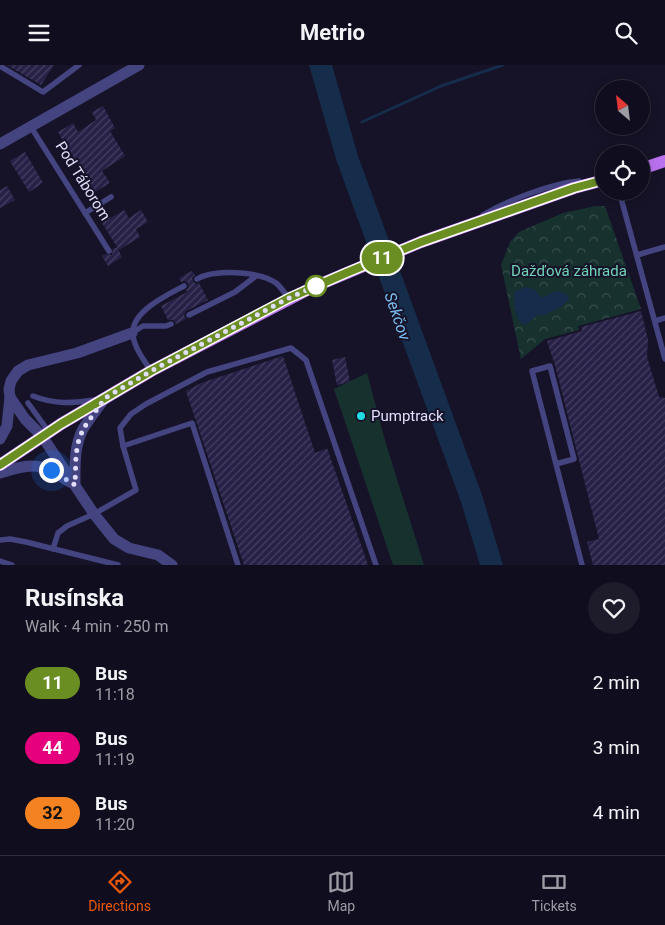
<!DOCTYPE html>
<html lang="en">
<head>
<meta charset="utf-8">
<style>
  :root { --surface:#100e1e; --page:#1e1c2b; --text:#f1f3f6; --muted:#9c9ca4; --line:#302e3c; --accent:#ea580c }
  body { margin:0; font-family:Roboto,sans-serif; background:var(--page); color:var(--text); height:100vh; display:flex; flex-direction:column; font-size:19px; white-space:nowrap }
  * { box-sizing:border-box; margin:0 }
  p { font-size:16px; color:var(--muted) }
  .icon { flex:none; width:28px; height:28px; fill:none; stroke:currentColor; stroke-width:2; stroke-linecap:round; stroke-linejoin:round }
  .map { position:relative; height:500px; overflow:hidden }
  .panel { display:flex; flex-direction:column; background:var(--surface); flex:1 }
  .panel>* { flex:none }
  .badge { padding:0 10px; border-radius:16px; font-size:18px; line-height:32px }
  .needle { width:32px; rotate:332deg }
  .controls { position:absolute; left:595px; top:15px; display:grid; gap:10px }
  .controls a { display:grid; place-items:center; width:55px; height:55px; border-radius:50%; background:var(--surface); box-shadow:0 2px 12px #0003,0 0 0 1px var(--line); font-size:25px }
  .you { position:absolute; width:25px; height:25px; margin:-12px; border:4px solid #fff; border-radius:50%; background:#1a73e8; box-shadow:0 0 0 8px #1a73e833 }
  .map>.badge { position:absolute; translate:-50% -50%; box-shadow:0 0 0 2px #fff }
  .round { display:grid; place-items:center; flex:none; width:52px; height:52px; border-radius:26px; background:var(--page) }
  .head { display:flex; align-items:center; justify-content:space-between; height:85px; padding:0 25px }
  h1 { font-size:24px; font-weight:700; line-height:38px }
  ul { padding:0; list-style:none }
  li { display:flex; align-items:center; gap:15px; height:65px; padding:0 25px }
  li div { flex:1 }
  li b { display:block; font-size:19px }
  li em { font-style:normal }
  li .badge { min-width:55px; font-weight:700; text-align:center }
  header { display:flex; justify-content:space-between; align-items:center; height:65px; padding:0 25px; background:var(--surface); font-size:22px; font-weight:700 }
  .dock { display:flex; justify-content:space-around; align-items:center; height:70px; border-top:1px solid var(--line); background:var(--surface); font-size:14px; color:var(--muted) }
  .dock a { display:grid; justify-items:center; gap:2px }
  .dock .current { color:var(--accent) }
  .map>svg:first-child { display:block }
</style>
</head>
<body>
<header><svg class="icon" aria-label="menu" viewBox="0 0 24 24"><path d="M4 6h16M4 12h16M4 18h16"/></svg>Metrio<svg class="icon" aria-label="search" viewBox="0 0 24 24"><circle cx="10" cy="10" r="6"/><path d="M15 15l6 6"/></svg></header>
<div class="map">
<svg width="665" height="500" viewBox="0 0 665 500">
  <defs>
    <pattern id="forest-crowns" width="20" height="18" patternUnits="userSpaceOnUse" patternTransform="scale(1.25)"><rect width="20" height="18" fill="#17312f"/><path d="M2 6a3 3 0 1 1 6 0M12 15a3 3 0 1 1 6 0" fill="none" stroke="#384e4e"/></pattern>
    <pattern id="building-hatch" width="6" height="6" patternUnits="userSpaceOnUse" patternTransform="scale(1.25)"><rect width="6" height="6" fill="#272147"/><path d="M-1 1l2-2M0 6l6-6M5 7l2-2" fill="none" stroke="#464162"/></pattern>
  </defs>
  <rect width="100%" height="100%" fill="#161328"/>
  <path fill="#17312f" d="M367 308 386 379 424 500H393L334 324Z"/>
  <path fill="url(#forest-crowns)" d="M596 141H605L641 244 578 261 579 265 545 274 521 294 501 200 510 177 519 167 563 148Z"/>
  <g fill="#152c4a">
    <path d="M309 0H332L358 91 482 430 503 500H480L461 437 337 97Z"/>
    <path d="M525 222 534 224 542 233C554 228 555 222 568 231L569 235 559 243 545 250H538L525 260C513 255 515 238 514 227Z"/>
  </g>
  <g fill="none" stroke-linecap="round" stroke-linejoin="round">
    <path stroke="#152c4a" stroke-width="3" d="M362 57 441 21 503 0"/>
  </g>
  <g fill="url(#building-hatch)">
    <path d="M7 0H54L41 20Z"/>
    <path d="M103 41 115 63 110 66 125 91 102 106 110 118 95 127 58 67 73 58 78 67 96 55 92 47Z"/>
    <path d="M25 87 43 118 29 127 10 96Z"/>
    <path d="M7 121 15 135 0 143V125Z"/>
    <path d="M124 145 129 153 141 145 148 157 136 164 140 172 119 185 102 158Z"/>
    <path d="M117 182 122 192 108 201 102 191 106 189 112 190 113 184Z"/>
    <path d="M192 206 195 210 192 213 193 216 196 219 199 218 208 235 186 246 184 250 186 254 176 259 173 255H168L161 241 187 227 186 225 189 222 188 218 185 216 181 217 179 213Z"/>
    <path d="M641 246 648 275 647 292 659 332 665 333V500H593L587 477 599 474 555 300 547 276 582 266 581 262Z"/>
    <path d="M283 291 315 388 327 383 368 500H244L186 326 201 318Z"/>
    <path d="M345 292 350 317 337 320 332 295Z"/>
  </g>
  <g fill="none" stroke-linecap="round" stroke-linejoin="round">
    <g stroke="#444481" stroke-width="5.5">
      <path d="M0 1 43 27 79 0"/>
      <path d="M31 62 109 186"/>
      <path d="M619 126 665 294"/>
      <path d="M85 148 111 132"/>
      <path d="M483 150C509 135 549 119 579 116"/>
      <path d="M637 190 665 182"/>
      <path d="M197 214C214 204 259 206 276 218 281 222 285 229 289 233"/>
      <path d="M189 250 235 227 256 211"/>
      <path d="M655 256 665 253"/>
      <path d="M132 268 143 261H166L171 259"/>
      <path d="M151 306C144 295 132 280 133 267 133 246 167 230 184 221"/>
      <path d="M33 331C56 340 72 338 95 335"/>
      <path d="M28 338 49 367"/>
      <path d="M123 381 120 363 131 349 146 339 207 307 291 283 306 295 376 500"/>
      <path d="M556 399 574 394 550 301 532 306 582 500"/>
      <path d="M0 475 10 474 26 477 118 500"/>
      <path d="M53 484 58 468 67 461 94 449 136 425 123 381 192 358 238 500"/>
      <path d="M0 496 12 500"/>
    </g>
    <g stroke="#444481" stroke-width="11">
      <path d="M0 79 139 0"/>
      <path d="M132 268 77 288 28 300 18 306 11 316 9 324 10 332 25 354 42 371 94 449 114 474 129 483 158 490 172 500"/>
      <path d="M0 374 7 361 10 332"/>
      <path d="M0 408C34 397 40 398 70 417"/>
      <path d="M75 420C75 401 74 381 83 364 89 354 97 344 104 334"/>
    </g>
    <g stroke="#ba71ef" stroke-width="12">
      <path d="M641 104 665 96"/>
      <path d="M0 400 61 359 151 306 311 223 421 177 574 123 604 115"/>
    </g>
  </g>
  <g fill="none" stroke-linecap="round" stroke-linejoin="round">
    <g stroke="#fff" stroke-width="11">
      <path id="line" d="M0 400 61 359 151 306 289 233 346 208 421 177 574 123 604 115"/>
    </g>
    <use href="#line" stroke="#6b8e23" stroke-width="8"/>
    <path stroke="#e0defb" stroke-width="5" stroke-dasharray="0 9" d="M51 405 75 420 76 390 78 378 83 364 105 333 151 306 289 233 316 221"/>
  </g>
  <circle fill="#fff" stroke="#6b8e23" stroke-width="2.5" cx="316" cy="221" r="10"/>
  <circle fill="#20dbe5" stroke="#161328" stroke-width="2" cx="361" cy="351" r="5"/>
  <g text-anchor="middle" stroke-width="4" stroke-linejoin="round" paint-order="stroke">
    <g font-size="15" fill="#e0defb" stroke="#161328">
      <text transform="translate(83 116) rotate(58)" y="5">Pod Táborom</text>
    </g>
    <g font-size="15" fill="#71d4b7" stroke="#161328">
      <text x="569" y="211">Dažďová záhrada</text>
    </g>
    <g font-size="15" fill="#e0defb" stroke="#161328" text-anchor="start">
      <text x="371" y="356">Pumptrack</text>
    </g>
    <g font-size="16" font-style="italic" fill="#78bdef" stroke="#161328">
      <text transform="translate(398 251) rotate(71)" y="6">Sekčov</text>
    </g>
  </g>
</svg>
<div class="controls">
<a><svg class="needle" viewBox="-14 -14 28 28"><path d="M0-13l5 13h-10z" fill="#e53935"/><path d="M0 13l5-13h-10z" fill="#9c9ca4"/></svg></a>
<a><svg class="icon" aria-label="locate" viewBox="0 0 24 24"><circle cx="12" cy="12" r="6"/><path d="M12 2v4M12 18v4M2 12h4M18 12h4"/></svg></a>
</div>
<div class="you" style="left:51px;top:405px"></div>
<b class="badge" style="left:382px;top:193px;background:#6b8e23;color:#fff">11</b>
</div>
<section class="panel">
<div class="head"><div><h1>Rusínska</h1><p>Walk · 4 min · 250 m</p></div><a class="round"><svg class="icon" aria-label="heart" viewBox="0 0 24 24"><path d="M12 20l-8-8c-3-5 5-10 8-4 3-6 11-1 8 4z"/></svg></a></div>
<ul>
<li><span class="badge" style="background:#6b8e23;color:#fff">11</span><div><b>Bus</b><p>11:18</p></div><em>2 min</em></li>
<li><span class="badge" style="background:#e6007e;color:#fff">44</span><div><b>Bus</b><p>11:19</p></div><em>3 min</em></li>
<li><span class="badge" style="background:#f58220;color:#111">32</span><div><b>Bus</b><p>11:20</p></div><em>4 min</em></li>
</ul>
</section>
<nav class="dock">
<a class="current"><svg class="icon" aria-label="directions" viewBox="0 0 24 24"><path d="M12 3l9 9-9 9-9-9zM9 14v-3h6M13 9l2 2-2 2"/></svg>Directions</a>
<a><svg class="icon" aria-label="map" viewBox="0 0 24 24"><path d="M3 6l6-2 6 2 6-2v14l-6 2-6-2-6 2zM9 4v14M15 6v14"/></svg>Map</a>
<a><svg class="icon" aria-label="tickets" viewBox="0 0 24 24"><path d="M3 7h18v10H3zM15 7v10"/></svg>Tickets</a>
</nav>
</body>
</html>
